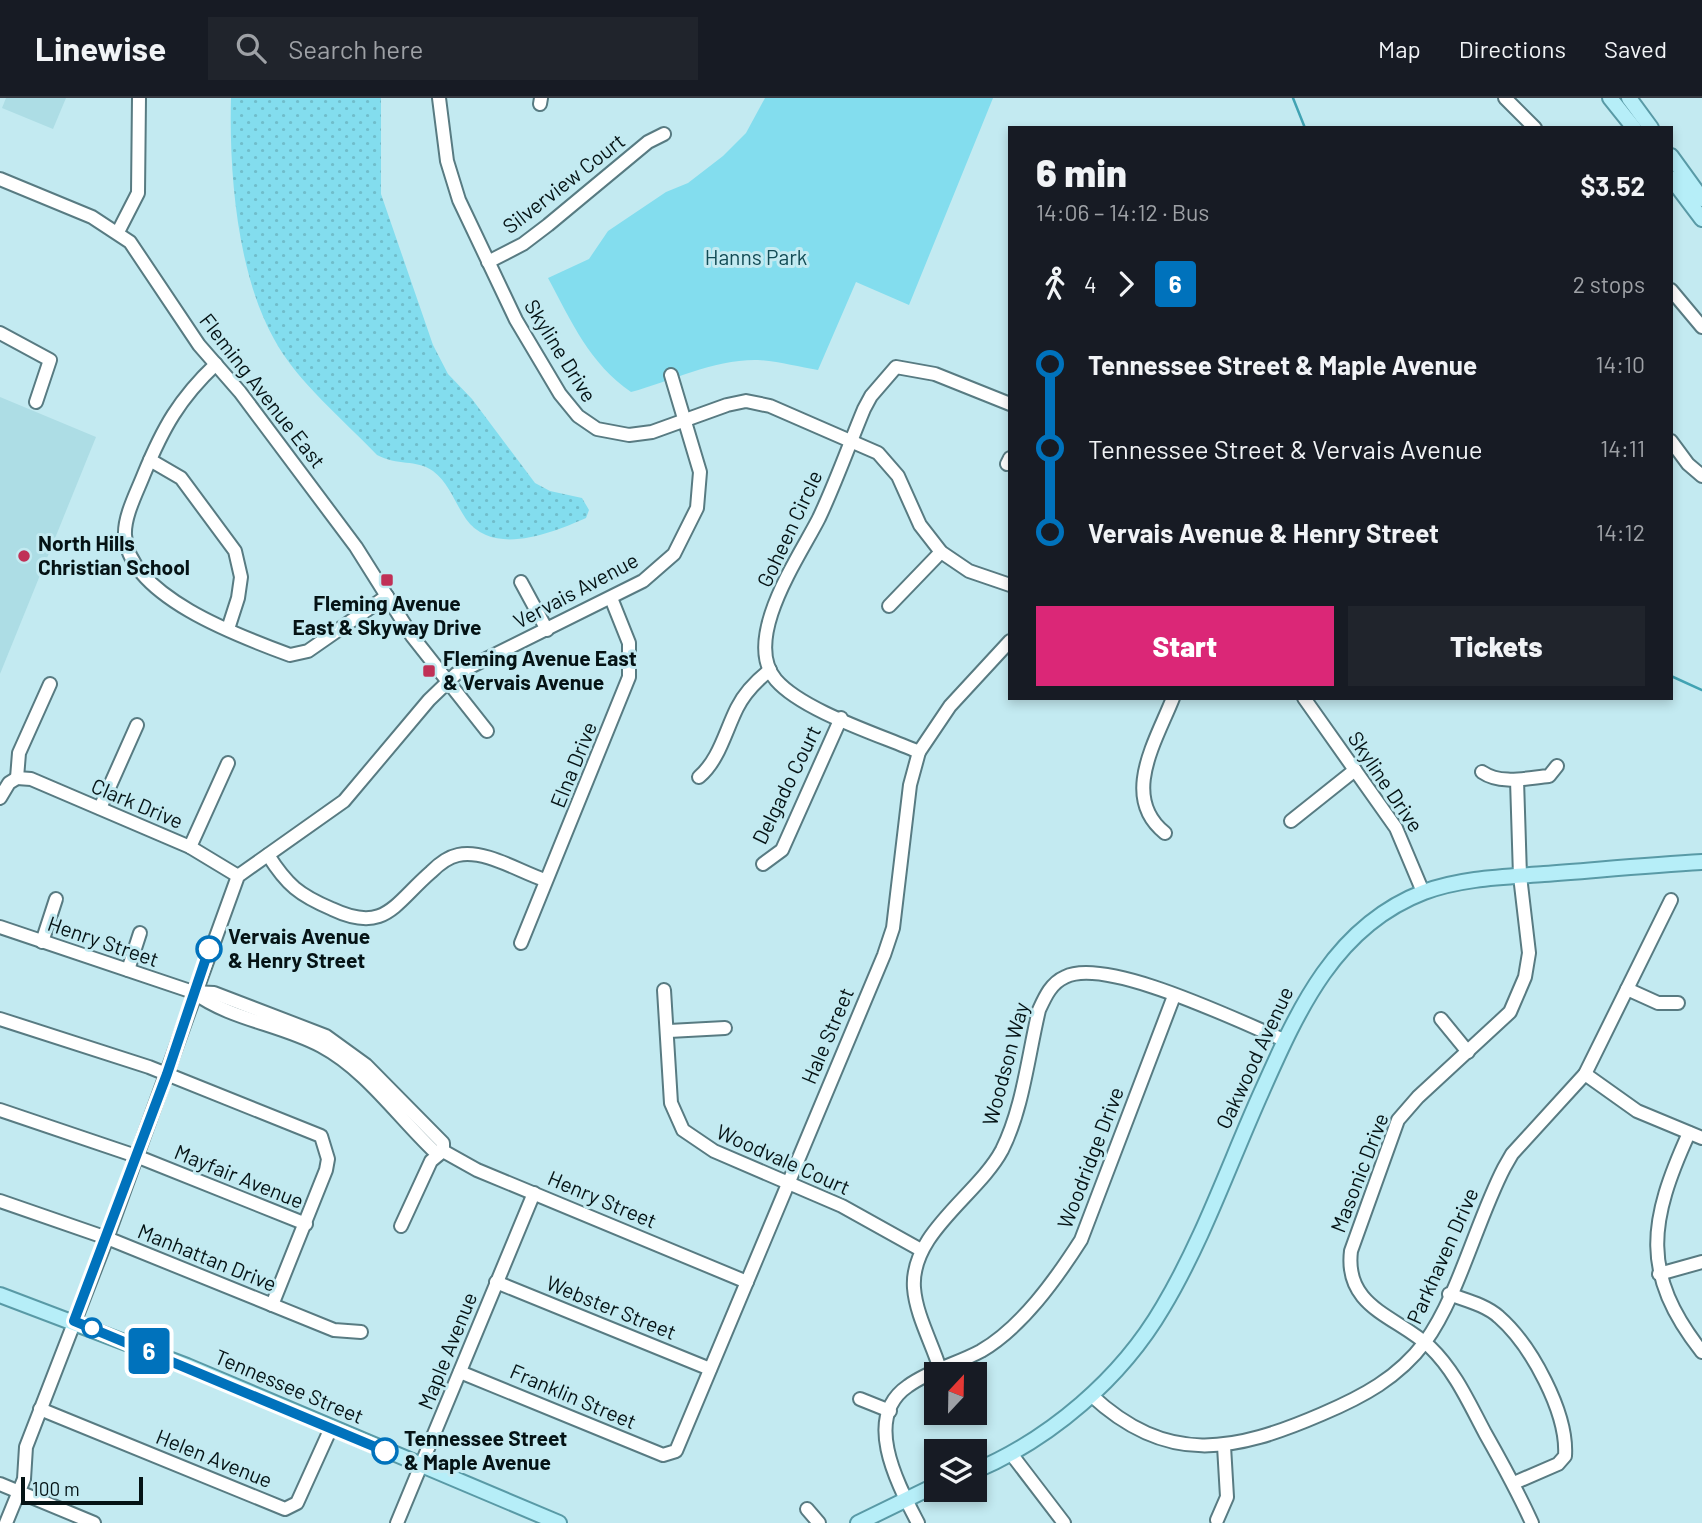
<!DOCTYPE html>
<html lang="en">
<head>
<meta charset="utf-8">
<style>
  :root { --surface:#171b24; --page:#20242c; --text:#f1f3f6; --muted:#9ea1a6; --line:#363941; --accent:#db2777 }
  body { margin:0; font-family:Barlow,sans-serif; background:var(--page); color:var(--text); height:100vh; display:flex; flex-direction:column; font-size:26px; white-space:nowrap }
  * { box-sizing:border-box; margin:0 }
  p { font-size:23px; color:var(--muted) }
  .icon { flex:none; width:38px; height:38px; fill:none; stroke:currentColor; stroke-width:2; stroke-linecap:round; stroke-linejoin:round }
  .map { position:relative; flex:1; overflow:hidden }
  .side { position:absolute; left:1008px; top:28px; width:665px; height:574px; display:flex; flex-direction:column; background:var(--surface); border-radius:0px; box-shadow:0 4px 10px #0003 }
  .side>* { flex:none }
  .badge { padding:0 14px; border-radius:5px; font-size:24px; line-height:46px }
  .needle { width:46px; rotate:22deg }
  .tools { position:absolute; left:924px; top:1264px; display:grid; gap:14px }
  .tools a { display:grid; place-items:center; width:63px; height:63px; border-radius:0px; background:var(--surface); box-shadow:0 4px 10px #0003; font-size:35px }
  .scale { position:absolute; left:21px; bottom:18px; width:122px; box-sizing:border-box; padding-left:7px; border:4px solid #051315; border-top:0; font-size:19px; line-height:24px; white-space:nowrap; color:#051315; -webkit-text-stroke:5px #c3eaf1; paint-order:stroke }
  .map>.badge { position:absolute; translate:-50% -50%; box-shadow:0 0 0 4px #fff }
  .legs { display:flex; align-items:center; gap:10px; height:77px; padding:0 28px; font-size:23px }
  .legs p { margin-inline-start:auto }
  .headline { display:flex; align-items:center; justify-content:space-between; height:119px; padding:0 28px }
  h1 { font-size:38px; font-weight:800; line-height:52px }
  .primary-button { display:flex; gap:14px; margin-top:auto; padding:14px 28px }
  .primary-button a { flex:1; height:80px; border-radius:0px; background:var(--accent); color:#fff; font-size:28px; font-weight:800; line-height:80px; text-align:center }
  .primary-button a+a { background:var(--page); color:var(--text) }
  ul { padding:0 28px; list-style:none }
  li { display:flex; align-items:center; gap:24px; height:84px; font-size:26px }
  li i { display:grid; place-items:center; width:10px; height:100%; margin:0 9px; background:currentColor }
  li i::after { content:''; width:18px; height:18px; margin:-9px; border:5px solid; border-radius:50%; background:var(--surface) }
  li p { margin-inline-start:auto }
  li:first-child i { background:linear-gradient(#0000 50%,currentColor 0) }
  li:last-child i { background:linear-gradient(currentColor 50%,#0000 0) }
  header { display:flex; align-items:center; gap:42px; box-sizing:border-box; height:98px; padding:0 35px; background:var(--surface); border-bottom:2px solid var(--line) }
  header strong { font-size:33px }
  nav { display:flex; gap:38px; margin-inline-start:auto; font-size:24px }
  .search { width:490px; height:63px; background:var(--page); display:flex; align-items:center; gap:18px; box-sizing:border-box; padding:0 24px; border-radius:0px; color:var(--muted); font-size:26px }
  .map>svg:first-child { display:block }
</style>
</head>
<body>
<header>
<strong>Linewise</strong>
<div class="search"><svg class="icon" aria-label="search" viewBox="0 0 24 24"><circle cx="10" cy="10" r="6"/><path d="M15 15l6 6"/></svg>Search here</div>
<nav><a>Map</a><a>Directions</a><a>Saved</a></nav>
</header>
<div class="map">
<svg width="1702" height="1425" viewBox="0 0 1702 1425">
  <defs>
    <pattern id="grass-dots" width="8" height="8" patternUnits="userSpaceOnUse" patternTransform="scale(1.75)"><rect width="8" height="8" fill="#83ddee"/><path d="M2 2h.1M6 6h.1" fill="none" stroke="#70bdcb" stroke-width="1.8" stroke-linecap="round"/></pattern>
  </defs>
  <rect width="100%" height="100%" fill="#c3eaf1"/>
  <g fill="#addde5">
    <path d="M6 0H66L53 31 2 10Z"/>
    <path d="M0 299 96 339 0 576Z"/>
  </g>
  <path fill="url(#grass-dots)" d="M231 0H381V96L433 247 448 276 472 301 535 385 550 393 582 400 589 412 586 420C552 435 493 459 466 421 455 405 449 385 433 373 416 361 397 368 377 357 343 321 298 285 274 241 237 175 229 74 231 0Z"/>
  <path fill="#83ddee" d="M765 0H993L909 207 856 184 818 272C799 269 778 263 758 262 714 261 672 283 631 294 590 266 571 223 548 180L589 161 608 133 666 94 688 85 723 58 746 35Z"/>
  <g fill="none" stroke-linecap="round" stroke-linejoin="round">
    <g stroke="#41a3b3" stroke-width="2.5">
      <path d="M1293 0 1305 30"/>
      <path d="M1671 578 1702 592"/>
    </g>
    <g stroke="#587b82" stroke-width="16">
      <g id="minor">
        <path d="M439 0 447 63 459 102 516 222 560 296 578 318 597 331 629 337 652 334 727 307 746 303 770 308 878 355 898 378 920 427 941 454 969 473 1010 487"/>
        <path d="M1505 0 1535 30"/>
        <path d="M540 6 541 0"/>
        <path d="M0 81 92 119 130 144 199 247 240 294 356 449 412 538 487 633"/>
        <path d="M118 134 138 95 139 0"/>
        <path d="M488 164 523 146 548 127 648 44 664 36"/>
        <path d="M1671 192 1702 229"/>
        <path d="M0 235 50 262 36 304"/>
        <path d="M216 266C179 301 163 330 144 376 137 394 124 418 125 437 128 498 241 539 290 557L308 553 387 498"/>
        <path d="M1671 343 1688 366 1702 378"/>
        <path d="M150 362 181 380 235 453 241 479 238 500 228 531"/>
        <path d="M1007 366 1010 360"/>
        <path d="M521 484 547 532"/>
        <path d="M889 508 941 454"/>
        <path d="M1304 600 1396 730 1423 794"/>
        <path d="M919 654C880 637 803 613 776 582 741 541 800 458 819 420 836 384 849 347 864 311L871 298 896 269 935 276 1010 306"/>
        <path d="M1482 674C1501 687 1527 680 1549 678L1557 668"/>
        <path d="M699 679C719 662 725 634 737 610 745 594 756 583 770 572"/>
        <path d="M17 680 31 681 190 749 238 778"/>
        <path d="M17 680 19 655 50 586"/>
        <path d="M1517 682 1520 778 1529 855 1525 879 1510 914 1418 999 1398 1022 1351 1153C1344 1210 1397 1218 1430 1249 1455 1273 1469 1305 1485 1335 1502 1365 1518 1394 1532 1425"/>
        <path d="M0 700 9 685 17 680"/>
        <path d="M100 710 137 627"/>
        <path d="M1291 723 1355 672"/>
        <path d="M1165 735C1120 699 1156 643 1173 600"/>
        <path d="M190 749 228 665"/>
        <path d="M268 757C287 787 299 797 332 811 385 836 394 806 431 774 438 767 448 759 458 757 485 751 520 774 545 782"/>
        <path d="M763 766 782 752 841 620"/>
        <path d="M0 829 193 894 214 895 326 938 366 967 443 1045V1053"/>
        <path d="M42 844 56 801"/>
        <path d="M521 845 629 579V545L611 500"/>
        <path d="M128 872 140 835"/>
        <path d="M1627 891 1658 905H1678"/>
        <path d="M664 892 671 1005 683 1032 714 1053 842 1108 921 1152"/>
        <path d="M193 894C231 922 280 926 321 948 366 972 398 1019 435 1054L443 1053 477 1072 747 1184"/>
        <path d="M0 921 149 969 321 1038 328 1061 326 1072 272 1207"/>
        <path d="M1441 921 1468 954"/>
        <path d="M669 933 725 930"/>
        <path d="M1585 976 1637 1013 1702 1040"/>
        <path d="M0 1012 136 1058 306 1126"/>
        <path d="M1689 1035C1649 1123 1640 1175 1702 1254"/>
        <path d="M0 1103 107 1140 334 1232 361 1234"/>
        <path d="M401 1128 431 1063 443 1053"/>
        <path d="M1659 1176 1702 1164"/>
        <path d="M496 1184 710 1271"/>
        <path d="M1449 1196C1465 1202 1486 1207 1499 1219 1531 1247 1568 1315 1565 1358L1558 1366 1514 1385"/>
        <path d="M940 1271C932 1245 916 1217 914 1190 910 1135 978 1097 1002 1052 1023 1010 1028 958 1039 912 1045 899 1051 885 1065 879 1106 858 1240 924 1284 942"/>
        <path d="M460 1274 663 1357 676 1353 884 857 893 830 910 687 919 654 950 608 1010 543"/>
        <path d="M1091 1297C1167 1368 1234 1354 1322 1316 1362 1299 1398 1280 1425 1244 1458 1199 1477 1122 1504 1070L1512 1056 1585 976 1671 802"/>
        <path d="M860 1301 890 1313"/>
        <path d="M40 1311 285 1411 297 1405 331 1330"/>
        <path d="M1012 1357 1064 1425"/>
        <path d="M0 1386 94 1425"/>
        <path d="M807 1411 819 1425"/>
        <path d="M1217 1422 1227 1399 1224 1348"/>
        <path d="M6 1425 24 1381 26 1349 107 1140 238 778 344 703 429 602 456 576 643 483 674 456 697 410 700 374 671 277"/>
        <path d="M397 1425 534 1095"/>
        <path d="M918 1425C899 1388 861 1320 908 1288 930 1272 957 1266 981 1253 1022 1229 1056 1181 1081 1142L1174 898"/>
      </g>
    </g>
    <g stroke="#599aa6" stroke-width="18">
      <g id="major">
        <path d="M1610 0 1634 30"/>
        <path d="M1629 0 1651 30"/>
        <path d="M1671 58 1702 101"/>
        <path d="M1671 80 1702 121"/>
        <path d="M0 1197 187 1268 559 1425"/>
        <path d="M975 1373C1050 1341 1121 1281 1163 1209 1203 1142 1230 1064 1262 993 1298 912 1335 828 1424 794 1462 780 1504 779 1544 776 1597 772 1649 767 1702 764"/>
        <path d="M858 1425 936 1387"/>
      </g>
    </g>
    <use href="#minor" stroke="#fff" stroke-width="12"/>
    <use href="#major" stroke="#b6eef8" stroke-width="14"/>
  </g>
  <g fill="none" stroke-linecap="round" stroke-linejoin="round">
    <g stroke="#fff" stroke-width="16">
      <path id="line-1" d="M209 851 167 976 74 1223 385 1353"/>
    </g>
    <use href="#line-1" stroke="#0072bc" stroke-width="10"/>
  </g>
  <g fill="#c03056" stroke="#c3eaf1" stroke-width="2.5">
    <circle cx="24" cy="458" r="7"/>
    <rect x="380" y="475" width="14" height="14" rx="3.5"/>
    <rect x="422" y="566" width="14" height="14" rx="3.5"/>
  </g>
  <g fill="#fff" stroke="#0072bc" stroke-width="3.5">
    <circle cx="209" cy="851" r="12"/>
    <circle cx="92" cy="1230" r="9"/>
    <circle cx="385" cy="1353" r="12"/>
  </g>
  <g text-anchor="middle" stroke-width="6" stroke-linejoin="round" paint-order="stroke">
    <g font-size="21" fill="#051315" stroke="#c3eaf1">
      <text transform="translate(564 86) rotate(-38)" y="7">Silverview Court</text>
      <text transform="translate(560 253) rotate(58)" y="7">Skyline Drive</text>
      <text transform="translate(262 293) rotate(52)" y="7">Fleming Avenue East</text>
      <text transform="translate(790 431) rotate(-65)" y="7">Goheen Circle</text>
      <text transform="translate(576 493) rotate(-28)" y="7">Vervais Avenue</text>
      <text transform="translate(574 667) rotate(-68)" y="7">Elna Drive</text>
      <text transform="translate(1385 684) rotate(56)" y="7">Skyline Drive</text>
      <text transform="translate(787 687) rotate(-64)" y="7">Delgado Court</text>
      <text transform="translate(137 706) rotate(23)" y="7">Clark Drive</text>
      <text transform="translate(103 844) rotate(19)" y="7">Henry Street</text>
      <text transform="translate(828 938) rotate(-67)" y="7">Hale Street</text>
      <text transform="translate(1255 960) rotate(-65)" y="7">Oakwood Avenue</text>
      <text transform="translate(1006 966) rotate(-75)" y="7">Woodson Way</text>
      <text transform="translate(1091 1060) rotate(-69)" y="7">Woodridge Drive</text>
      <text transform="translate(783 1062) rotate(24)" y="7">Woodvale Court</text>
      <text transform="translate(1360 1075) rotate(-69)" y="7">Masonic Drive</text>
      <text transform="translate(239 1079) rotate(22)" y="7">Mayfair Avenue</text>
      <text transform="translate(602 1102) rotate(23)" y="7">Henry Street</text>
      <text transform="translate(1443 1158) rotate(-66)" y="7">Parkhaven Drive</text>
      <text transform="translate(207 1160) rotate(22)" y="7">Manhattan Drive</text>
      <text transform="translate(611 1210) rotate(22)" y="7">Webster Street</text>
      <text transform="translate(448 1253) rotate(-68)" y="7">Maple Avenue</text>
      <text transform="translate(289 1289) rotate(23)" y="7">Tennessee Street</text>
      <text transform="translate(573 1299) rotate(23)" y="7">Franklin Street</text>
      <text transform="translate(214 1361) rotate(22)" y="7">Helen Avenue</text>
    </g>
    <g font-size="21" fill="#124b55" stroke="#c3eaf1">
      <text x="756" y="167">Hanns Park</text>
    </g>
    <g font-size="21" font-weight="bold" fill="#051315" stroke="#c3eaf1" text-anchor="start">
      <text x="38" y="453">North Hills<tspan x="38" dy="24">Christian School</tspan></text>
      <text x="387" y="513" text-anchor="middle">Fleming Avenue<tspan x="387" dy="24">East &amp; Skyway Drive</tspan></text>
      <text x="443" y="568">Fleming Avenue East<tspan x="443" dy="24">&amp; Vervais Avenue</tspan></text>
    </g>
    <g font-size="21" font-weight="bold" fill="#051315" stroke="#c3eaf1" text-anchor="start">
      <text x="228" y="846">Vervais Avenue<tspan x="228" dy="24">&amp; Henry Street</tspan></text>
      <text x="404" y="1348">Tennessee Street<tspan x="404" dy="24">&amp; Maple Avenue</tspan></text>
    </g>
  </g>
</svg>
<div class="tools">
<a><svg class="needle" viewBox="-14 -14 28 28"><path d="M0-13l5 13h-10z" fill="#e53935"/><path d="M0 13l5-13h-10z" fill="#9ea1a6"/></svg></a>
<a><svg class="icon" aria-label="layers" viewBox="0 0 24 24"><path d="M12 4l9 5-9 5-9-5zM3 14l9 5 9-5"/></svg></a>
</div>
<div class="scale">100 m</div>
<b class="badge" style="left:149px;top:1253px;background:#0072bc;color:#fff">6</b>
<section class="side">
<div class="headline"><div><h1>6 min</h1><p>14:06 – 14:12 · Bus</p></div><b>$3.52</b></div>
<div class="legs"><svg class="icon" aria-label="walk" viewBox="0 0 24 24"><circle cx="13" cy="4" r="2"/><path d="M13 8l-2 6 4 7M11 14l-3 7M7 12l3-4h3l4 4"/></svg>4<svg class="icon" aria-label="forward" viewBox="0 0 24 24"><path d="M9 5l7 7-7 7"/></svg><b class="badge" style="background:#0072bc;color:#fff">6</b><p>2 stops</p></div>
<ul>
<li><i style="color:#0072bc"></i><b>Tennessee Street &amp; Maple Avenue</b><p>14:10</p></li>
<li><i style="color:#0072bc"></i><span>Tennessee Street &amp; Vervais Avenue</span><p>14:11</p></li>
<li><i style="color:#0072bc"></i><b>Vervais Avenue &amp; Henry Street</b><p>14:12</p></li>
</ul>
<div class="primary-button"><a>Start</a><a>Tickets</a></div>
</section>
</div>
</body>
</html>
